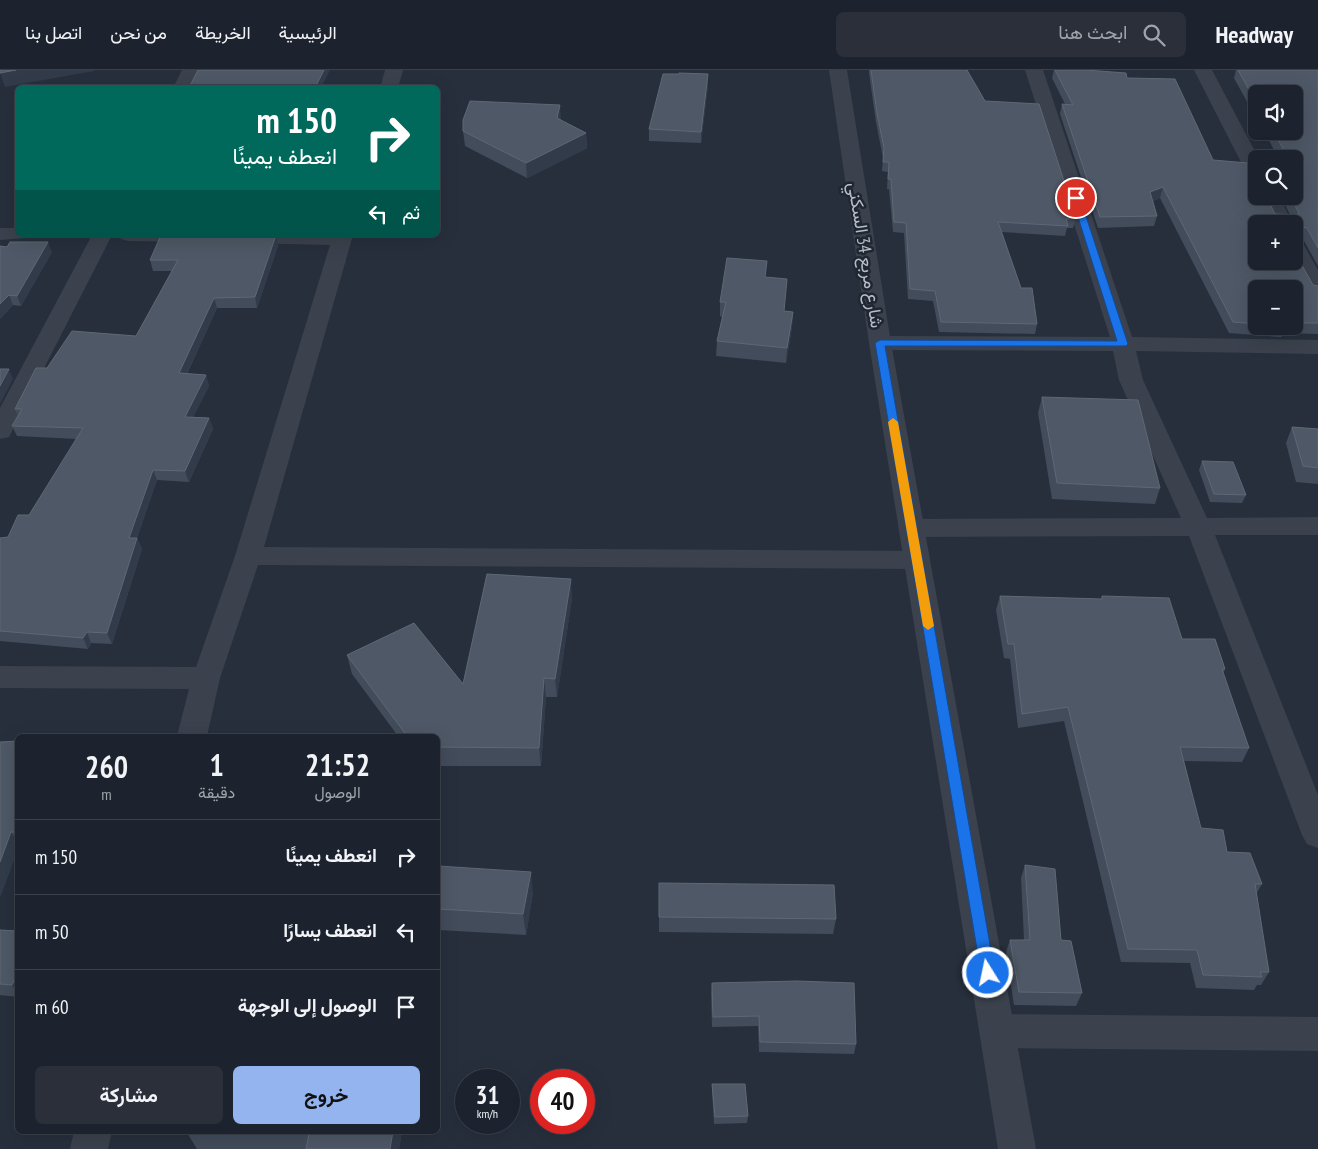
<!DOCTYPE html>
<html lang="ar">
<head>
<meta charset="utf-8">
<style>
  body { margin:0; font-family:"PT Sans Narrow",Vazirmatn,sans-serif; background:#2a2f3a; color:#f1f3f6; direction:rtl; height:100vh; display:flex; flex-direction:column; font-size:19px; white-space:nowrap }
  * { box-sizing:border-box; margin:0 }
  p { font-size:16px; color:#a0a4aa }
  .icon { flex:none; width:28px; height:28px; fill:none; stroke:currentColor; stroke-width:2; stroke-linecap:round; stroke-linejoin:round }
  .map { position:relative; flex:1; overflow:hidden; direction:ltr }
  .sheet { position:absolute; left:15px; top:664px; width:425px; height:400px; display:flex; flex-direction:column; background:#1d232e; border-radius:8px; box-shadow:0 5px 20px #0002,0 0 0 1px #3b404a; direction:rtl }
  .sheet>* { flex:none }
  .top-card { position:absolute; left:15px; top:15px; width:425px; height:152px; border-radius:8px; box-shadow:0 5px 20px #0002,0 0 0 1px #3b404a; direction:rtl; background:#00695c; color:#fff; overflow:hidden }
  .tools { position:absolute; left:1248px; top:15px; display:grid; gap:10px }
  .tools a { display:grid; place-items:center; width:55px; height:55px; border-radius:8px; background:#1d232e; box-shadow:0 5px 20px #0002,0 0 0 1px #3b404a; font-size:25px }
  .speed { position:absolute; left:455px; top:999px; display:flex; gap:10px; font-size:25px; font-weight:700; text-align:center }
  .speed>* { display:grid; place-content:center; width:65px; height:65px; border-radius:50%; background:#1d232e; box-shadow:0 5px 20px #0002,0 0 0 1px #3b404a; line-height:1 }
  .speed small { font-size:12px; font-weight:400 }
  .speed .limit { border:8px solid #d22; background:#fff; color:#111 }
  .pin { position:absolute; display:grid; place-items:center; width:42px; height:42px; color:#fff; margin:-21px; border:2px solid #fff; border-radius:50%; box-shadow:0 1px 5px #0007 }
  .me { position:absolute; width:55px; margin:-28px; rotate:350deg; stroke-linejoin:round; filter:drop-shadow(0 0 4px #0008) }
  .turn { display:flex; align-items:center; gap:18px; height:105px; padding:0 20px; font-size:22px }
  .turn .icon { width:65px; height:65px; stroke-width:2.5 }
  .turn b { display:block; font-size:35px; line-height:42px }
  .then { display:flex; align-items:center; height:48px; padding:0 20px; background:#0003; gap:10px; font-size:19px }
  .eta { display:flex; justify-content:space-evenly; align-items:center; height:85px; text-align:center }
  .eta b { font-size:30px; font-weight:700; line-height:35px }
  .button { display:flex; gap:10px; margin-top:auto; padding:10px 20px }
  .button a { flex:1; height:58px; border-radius:8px; background:#94b4ef; color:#111; font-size:20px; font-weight:700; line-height:58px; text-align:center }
  .button a+a { background:#2a2f3a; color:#f1f3f6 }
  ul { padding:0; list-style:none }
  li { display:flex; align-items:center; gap:15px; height:75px; padding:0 20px; border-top:1px solid #3b404a }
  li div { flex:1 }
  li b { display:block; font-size:19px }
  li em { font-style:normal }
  header { display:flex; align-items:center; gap:30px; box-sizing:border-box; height:70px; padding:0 25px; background:#1d232e; border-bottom:1px solid #3b404a }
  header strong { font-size:24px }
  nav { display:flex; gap:28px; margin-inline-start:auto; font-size:18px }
  .search { width:350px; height:45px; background:#2a2f3a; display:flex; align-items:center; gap:12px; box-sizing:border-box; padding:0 18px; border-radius:8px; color:#a0a4aa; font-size:19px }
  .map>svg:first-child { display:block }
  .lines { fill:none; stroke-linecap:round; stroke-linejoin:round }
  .minor { fill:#3b424d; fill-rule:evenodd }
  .tertiary { fill:#3b424d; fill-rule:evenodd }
  .wall { fill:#424c5a; fill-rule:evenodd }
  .shaded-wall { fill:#323b4a }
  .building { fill:#4e5866; stroke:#5f6875; fill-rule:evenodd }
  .route { fill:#1a73e8; stroke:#114b97 }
  .slow { fill:#f59e0b }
  .labels { text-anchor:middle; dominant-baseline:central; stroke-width:5; stroke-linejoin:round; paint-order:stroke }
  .street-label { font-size:18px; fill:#b7bdc8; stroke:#1f2732 }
</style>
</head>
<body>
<header>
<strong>Headway</strong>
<div class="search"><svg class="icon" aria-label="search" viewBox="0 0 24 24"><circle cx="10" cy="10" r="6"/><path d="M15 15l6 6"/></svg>ابحث هنا</div>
<nav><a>الرئيسية</a><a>الخريطة</a><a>من نحن</a><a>اتصل بنا</a></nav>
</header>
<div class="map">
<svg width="1318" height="1079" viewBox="0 0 1318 1079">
  <rect width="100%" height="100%" fill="#272f3d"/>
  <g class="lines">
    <g class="minor">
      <polygon points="182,0 200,0 191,18 173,18"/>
      <polygon points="385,0 403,0 398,18 380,18"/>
      <polygon points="1025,0 1043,0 1132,267 1318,270 1318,284 1136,281 1143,310 1207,448 1318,447 1318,465 1215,465 1318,725 1318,778 1307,774 1302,765 1189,466 911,467 902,464 898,458 902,452 911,449 1181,448 1119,310 1113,281 880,280 872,278 869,273 872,268 880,266 1110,267"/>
      <polygon points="1194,0 1212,0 1259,89 1256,89 1256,108 1249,106 1246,102"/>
      <polygon points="1259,126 1279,126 1293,154 1273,154"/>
      <polygon points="0,158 18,158 18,165 28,165 25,168 0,170"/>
      <polygon points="92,165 112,165 12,361 9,367 0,369 0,338"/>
      <polygon points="118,165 208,165 208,166 205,170 198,172 128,171 121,169"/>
      <polygon points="229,165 353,165 264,477 917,481 926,483 930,490 926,497 917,499 258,495 220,608 207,666 177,666 189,619 0,618 0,596 196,597 235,486 330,175 238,173 231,171 228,167"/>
      <polygon points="1294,168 1301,170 1318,200 1318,226 1310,225 1292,191"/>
      <polygon points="998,944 1318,947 1318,981 998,978 986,973 980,961 986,949"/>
      <polygon points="74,1061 112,1061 108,1079 70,1079"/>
    </g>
    <polygon class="tertiary" points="829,0 847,0 891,273 1036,1079 998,1079 869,273"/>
  </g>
  <g class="wall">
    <polygon points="869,0 967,0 985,31 1076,148 1073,158 1067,158 1065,166 1002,162 1021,218 1037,254 1035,264 939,262 933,231 908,229 904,163 893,162 889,119 887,119 888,102 882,101 883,88 876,52 869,3"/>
    <path d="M1054,0H1086L1127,8L1213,90L1256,126L1275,144L1290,145L1281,126H1294V89H1279L1264,61H1294L1256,24V48L1234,8L1236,0H1318V196L1303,169L1296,167L1294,181L1313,215L1318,216V264L1283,263L1281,267L1229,263L1160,128L1153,131L1157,146L1154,156L1098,158L1060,44L1062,34H1065L1052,8ZM1256,219H1294V256H1256Z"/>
    <polygon points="679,4 708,15 701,73 649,71 649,59"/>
    <polygon points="560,50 586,63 587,78 527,108 465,76 463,61"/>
    <polygon points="276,165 278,176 257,238 217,238 187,304 206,305 209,316 193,347 209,348 213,359 189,412 157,410 137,468 142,479 112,574 91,573 88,579 0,571 0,468 8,467 29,445 77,369 17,366 12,356 18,346 15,339 47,298 136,266 172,201 153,201 150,190"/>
    <polygon points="0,176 52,182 21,236 13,235 0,249"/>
    <polygon points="765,207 784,241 793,242 792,257 786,293 716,286 717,271 722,247 720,246 720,232"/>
    <polygon points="1042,327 1160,418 1155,434 1052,429 1038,343"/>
    <polygon points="1292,357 1318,359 1318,414 1296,412 1286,373"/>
    <polygon points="1202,391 1246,425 1242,433 1210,432 1199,400"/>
    <polygon points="1000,526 1101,529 1102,526 1182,569 1225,599 1223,604 1249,678 1242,692 1184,691 1201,758 1262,814 1256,824 1269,902 1261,915 1257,915 1254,920 1196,918 1190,893 1121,892 1064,651 1018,658 1010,589 1004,588 996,540"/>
    <polygon points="572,528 557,627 546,627 541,696 438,696 438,666 398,666 352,604 347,585 463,614"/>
    <polygon points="18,671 18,779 0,827"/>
    <polygon points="1025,795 1061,870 1082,923 1076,936 1014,935 1006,882 1010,870 1024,870 1021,808"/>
    <polygon points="438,796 533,823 526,865 438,860"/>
    <polygon points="659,813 836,849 833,864 659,862"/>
    <polygon points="0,860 18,861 18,927 0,925"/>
    <polygon points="712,913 856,974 854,984 759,982 758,956 712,957 711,923"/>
    <polygon points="712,1014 748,1046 747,1053 714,1054 712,1021"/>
    <polygon points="186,1061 402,1061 399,1079 197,1079"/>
  </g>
  <g class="shaded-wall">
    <polygon points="16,0 94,0 94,1 5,17 0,3"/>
    <polygon points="324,0 330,0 321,18 315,18"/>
    <polygon points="708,4 708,15 701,73 701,62"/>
    <polygon points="560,35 561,49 557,63 557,48"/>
    <polygon points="586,63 587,78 527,108 526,93"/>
    <polygon points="1163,117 1160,128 1147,133 1150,122"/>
    <polygon points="276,165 278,176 257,238 255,227"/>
    <polygon points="48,172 52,182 21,236 17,226"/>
    <polygon points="9,225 13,235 0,249 0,234"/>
    <polygon points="214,228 217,238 182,314 179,303"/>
    <polygon points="793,242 792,257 786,293 787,278"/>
    <polygon points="9,299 13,309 0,334 0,316"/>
    <polygon points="206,305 209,316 188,358 185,347"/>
    <polygon points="209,348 213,359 189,412 185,401"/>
    <polygon points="153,400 157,410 133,479 129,468"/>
    <polygon points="137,468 142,479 112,574 107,563"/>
    <polygon points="571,509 572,528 557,627 555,609"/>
    <polygon points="87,562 91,573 88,579 83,568"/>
    <polygon points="544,608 546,627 541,696 539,678"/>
    <polygon points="11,762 18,772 18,779 0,827 0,792"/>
    <polygon points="531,802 533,823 526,865 523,844"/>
    <polygon points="18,902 18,924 12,915"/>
    <polygon points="393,1061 402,1061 399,1079 390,1079"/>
  </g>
  <g class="building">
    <polygon points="0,0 16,0 0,3"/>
    <polygon points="198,0 324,0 315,18 189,18"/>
    <polygon points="871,0 967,0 985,31 1039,34 1076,148 1066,149 1068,156 998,152 1021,218 1032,218 1037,254 941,252 935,221 910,219 906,153 894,152 891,109 888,109 889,92 883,92 884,78 877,43"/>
    <path d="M1055,0H1086L1126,3L1127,8L1175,9L1213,90L1248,93L1252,97L1256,99V126H1266L1275,144L1298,145L1299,143L1290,126H1294V89H1289L1273,61H1294V24H1256V32L1238,0H1318V178L1307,158L1297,156L1294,181L1313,215L1318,216V253H1294V219H1256V254L1233,252L1163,117L1150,122L1157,146L1100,147L1062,34L1073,35ZM1256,154H1294V191H1256Z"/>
    <polygon points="679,3 708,4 701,62 649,59 663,4 679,4"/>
    <polygon points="470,31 560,35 557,48 586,63 526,93 463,61 463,50"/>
    <polygon points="161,165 276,165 255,227 214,228 179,303 206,305 185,347 209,348 185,401 153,400 129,468 137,468 107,563 87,562 83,568 0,561 0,468 8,467 18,445 29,445 83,358 12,356 22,339 15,339 36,298 47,298 72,261 136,266 178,190 150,190"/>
    <polygon points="10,172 48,172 17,226 9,225 0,234 0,176 7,177"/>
    <polygon points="727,188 767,191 765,207 787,209 784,241 793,242 787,278 717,271 726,232 720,232"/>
    <polygon points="0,299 9,299 0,316"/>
    <polygon points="1042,327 1138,330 1160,418 1057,413"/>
    <polygon points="1292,357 1318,359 1318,398 1303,396"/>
    <polygon points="1202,391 1233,392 1246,425 1214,424"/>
    <polygon points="487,504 571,509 555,609 544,608 539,678 438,677 438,666 407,666 347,585 414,553 463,614"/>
    <polygon points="1000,526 1102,529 1102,526 1169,528 1182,569 1215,569 1225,599 1222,599 1249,678 1180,677 1201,758 1223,760 1227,782 1250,783 1262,814 1255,814 1269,902 1260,902 1262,907 1203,905 1197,880 1128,879 1068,637 1022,644 1014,574 1008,574"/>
    <polygon points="18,671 18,762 11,762 0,792 0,672"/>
    <polygon points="1025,795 1055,799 1061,870 1071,871 1082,923 1019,922 1010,870 1030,870"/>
    <polygon points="438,796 531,802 523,844 438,839"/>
    <polygon points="659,813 834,815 836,849 659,847"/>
    <polygon points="0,860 18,861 18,902 12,915 0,914"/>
    <polygon points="797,911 854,913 856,974 760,972 759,946 713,947 712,913"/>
    <polygon points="712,1014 745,1014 748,1046 715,1047"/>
    <polygon points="218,1061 393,1061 390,1079 306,1079 309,1064"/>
  </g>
  <polygon class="route" points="1076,125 1080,128 1128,274 1126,276 885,276 995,903 993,908 988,910 983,908 981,903 875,273 880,270 1117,271 1072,128"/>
  <polygon class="slow" points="893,348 898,352 934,556 928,560 923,556 888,352"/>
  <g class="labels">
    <g class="street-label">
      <text transform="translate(866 185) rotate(81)">شارع مربع 34 السكني</text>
    </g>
  </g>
</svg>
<div class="tools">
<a><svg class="icon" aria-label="sound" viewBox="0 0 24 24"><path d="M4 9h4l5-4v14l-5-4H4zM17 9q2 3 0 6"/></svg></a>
<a><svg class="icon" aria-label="search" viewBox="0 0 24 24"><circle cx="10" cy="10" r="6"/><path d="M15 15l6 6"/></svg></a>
<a>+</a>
<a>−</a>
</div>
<div class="speed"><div>31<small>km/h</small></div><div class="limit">40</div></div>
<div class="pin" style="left:1076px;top:128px;background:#d93025"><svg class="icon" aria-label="arrive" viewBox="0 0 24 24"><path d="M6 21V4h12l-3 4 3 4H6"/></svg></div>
<svg class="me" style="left:988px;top:903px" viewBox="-20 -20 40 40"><circle r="17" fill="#1a73e8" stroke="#fff" stroke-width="3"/><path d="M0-11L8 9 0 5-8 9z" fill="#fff"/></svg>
<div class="top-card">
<div class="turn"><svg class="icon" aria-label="right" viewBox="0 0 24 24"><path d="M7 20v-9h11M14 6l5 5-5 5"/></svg><div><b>150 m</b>انعطف يمينًا</div></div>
<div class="then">ثم<svg class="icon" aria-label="left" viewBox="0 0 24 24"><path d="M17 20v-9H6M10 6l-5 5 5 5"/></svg></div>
</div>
<section class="sheet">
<div class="eta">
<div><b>21:52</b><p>الوصول</p></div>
<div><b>1</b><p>دقيقة</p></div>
<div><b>260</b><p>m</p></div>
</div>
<ul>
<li><svg class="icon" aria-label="right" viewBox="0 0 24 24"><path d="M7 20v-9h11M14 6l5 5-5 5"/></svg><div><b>انعطف يمينًا</b></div><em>150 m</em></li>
<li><svg class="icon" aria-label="left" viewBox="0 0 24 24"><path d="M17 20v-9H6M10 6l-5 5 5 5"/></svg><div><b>انعطف يسارًا</b></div><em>50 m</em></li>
<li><svg class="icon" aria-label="arrive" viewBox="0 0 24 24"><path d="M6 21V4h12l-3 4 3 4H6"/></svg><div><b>الوصول إلى الوجهة</b></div><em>60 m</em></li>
</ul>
<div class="button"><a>خروج</a><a>مشاركة</a></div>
</section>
</div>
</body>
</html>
